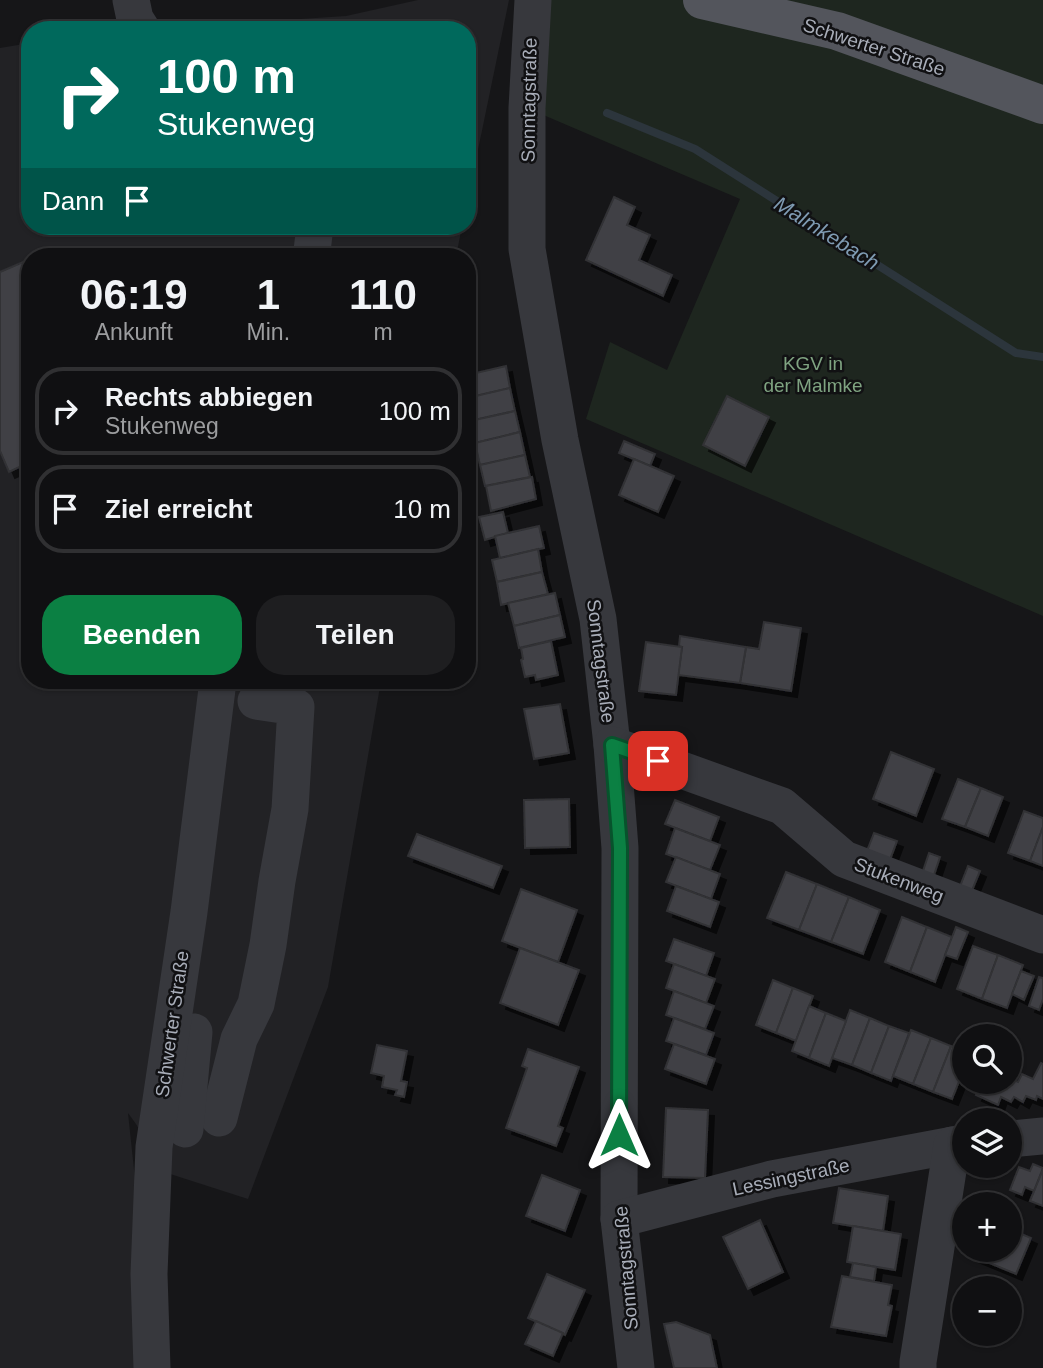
<!DOCTYPE html>
<html lang="de">
<head>
<meta charset="utf-8">
<style>
  body { margin:0; font-family:Helvetica,sans-serif; background:#1e1e20; color:#f1f3f6; height:100vh; display:flex; flex-direction:column; font-size:26px; white-space:nowrap }
  * { box-sizing:border-box; margin:0 }
  p { font-size:23px; color:#9c9d9f }
  .icon { flex:none; width:38px; height:38px; fill:none; stroke:currentColor; stroke-width:2; stroke-linecap:round; stroke-linejoin:round }
  .map { position:relative; flex:1; overflow:hidden }
  .panel { position:absolute; left:21px; top:248px; width:455px; height:441px; display:flex; flex-direction:column; background:#101012; border-radius:28px; box-shadow:0 2px 5px #0004,0 0 0 2px #303032 }
  .panel>* { flex:none }
  .banner { position:absolute; left:21px; top:21px; width:455px; height:214px; border-radius:28px; box-shadow:0 2px 5px #0004,0 0 0 2px #303032; background:#00695c; color:#fff; overflow:hidden }
  .buttons { position:absolute; left:952px; top:1024px; display:grid; gap:14px }
  .buttons a { display:grid; place-items:center; width:70px; height:70px; border-radius:50%; background:#101012; box-shadow:0 2px 5px #0004,0 0 0 2px #303032; font-size:35px }
  .pin { position:absolute; display:grid; place-items:center; width:60px; height:60px; color:#fff; margin:-30px; border-radius:14px; box-shadow:0 4px 10px #0006 }
  .me { position:absolute; width:77px; margin:-38px; rotate:0deg; stroke-linejoin:round; filter:drop-shadow(0 0 5px #0008) }
  .turn { display:flex; align-items:center; gap:24px; height:147px; padding:0 21px; font-size:32px }
  .turn .icon { width:91px; height:91px; stroke-width:2.5 }
  .turn b { display:block; font-size:49px; line-height:60px }
  .then { display:flex; align-items:center; height:66px; padding:0 21px; background:#0003; gap:14px; font-size:26px }
  .eta { display:flex; justify-content:space-evenly; align-items:center; height:119px; text-align:center }
  .eta b { font-size:42px; font-weight:800; line-height:49px }
  .cta { display:flex; gap:14px; margin-top:auto; padding:14px 21px }
  .cta a { flex:1; height:80px; border-radius:28px; background:#0b8043; color:#fff; font-size:28px; font-weight:800; line-height:80px; text-align:center }
  .cta a+a { background:#1e1e20; color:#f1f3f6 }
  ul { padding:0; list-style:none }
  li { display:flex; align-items:center; gap:21px; height:88px; margin:0 14px 10px; padding:0 7px; border:4px solid #303032; border-radius:28px }
  li div { flex:1 }
  li b { display:block; font-size:26px }
  li em { font-style:normal }
  .map>svg:first-child { display:block }
  .built { fill:#222225 }
  .green { fill:#1e261f }
  .lines { fill:none; stroke-linecap:round; stroke-linejoin:round }
  .stream { stroke:#2c353c; stroke-width:8 }
  .building { fill:#404145; stroke:#303034; stroke-width:2; filter:url(#shadow) }
  .minor { stroke:#37383d; stroke-width:37 }
  .major { stroke:#53555c; stroke-width:38 }
  .route-casing { stroke:#07532c; stroke-width:18 }
  .route { stroke:#0b8043; stroke-width:12 }
  .labels { text-anchor:middle; dominant-baseline:central; stroke-width:5; stroke-linejoin:round; paint-order:stroke }
  .street-label { font-size:19px; fill:#a8adb8; stroke:#111113 }
  .park-label { font-size:19px; fill:#7fa381; stroke:#111113 }
  .water-label { font-size:21px; font-style:italic; fill:#7f9bb3; stroke:#111113 }
</style>
</head>
<body>
<div class="map">
<svg width="1043" height="1368" viewBox="0 0 1043 1368">
  <defs>
    <filter id="shadow"><feDropShadow dx="6" dy="6" stdDeviation="0" flood-color="#0009"/></filter>
  </defs>
  <rect width="100%" height="100%" fill="#161618"/>
  <g class="built">
    <polygon points="418,0 509,0 467,203 467,30 127,30 346,16"/>
    <polygon points="30,43 30,226 462,226 456,257 30,257 30,681 381,681 328,987 248,1199 164,1172 136,1124 128,1113 155,1368 0,1368 0,48"/>
  </g>
  <polygon class="green" points="533,0 1043,0 1043,616 586,419 610,342 667,370 740,199 527,108"/>
  <g class="lines">
    <polyline class="stream" points="607,113 695,149 1016,353 1043,357"/>
  </g>
  <g class="building">
    <polygon points="614,197 635,207 627,225 650,235 639,260 672,275 663,296 586,260"/>
    <polygon points="30,259 30,462 9,472 0,451 0,272"/>
    <polygon points="506,366 510,388 467,398 467,375"/>
    <polygon points="510,388 515,411 470,421 467,411 467,398"/>
    <polygon points="727,396 769,417 745,466 703,445"/>
    <polygon points="515,411 520,432 475,443 470,421"/>
    <polygon points="520,432 525,455 480,465 475,443"/>
    <polygon points="624,441 655,454 650,466 619,453"/>
    <polygon points="525,455 530,477 485,486 480,465"/>
    <polygon points="634,459 674,476 658,512 619,495"/>
    <polygon points="532,477 536,499 491,511 486,486"/>
    <polygon points="503,512 508,533 485,540 479,517"/>
    <polygon points="539,526 544,548 500,558 495,536"/>
    <polygon points="538,549 542,572 497,582 492,560"/>
    <polygon points="542,572 548,594 501,605 497,582"/>
    <polygon points="555,593 560,615 514,626 508,603"/>
    <polygon points="560,615 565,637 519,648 514,626"/>
    <polygon points="764,622 801,628 791,691 740,683 746,647 759,649"/>
    <polygon points="680,636 746,647 740,683 678,675 682,647 679,646"/>
    <polygon points="551,641 558,675 536,680 535,675 525,677 521,660 523,659 521,648"/>
    <polygon points="646,642 682,647 676,695 639,691"/>
    <polygon points="560,704 569,753 534,759 524,709"/>
    <polygon points="891,752 934,769 916,816 873,799"/>
    <polygon points="958,779 981,788 965,827 942,819"/>
    <polygon points="981,788 1003,797 988,836 965,827"/>
    <polygon points="569,799 570,847 525,848 524,800"/>
    <polygon points="675,800 719,817 710,841 665,824"/>
    <polygon points="1024,811 1043,818 1043,827 1030,861 1008,853"/>
    <polygon points="1043,827 1043,866 1030,861"/>
    <polygon points="675,828 720,845 710,870 666,854"/>
    <polygon points="874,833 897,841 888,865 865,856"/>
    <polygon points="417,834 502,866 493,888 408,856"/>
    <polygon points="929,853 940,857 933,878 922,874"/>
    <polygon points="676,857 720,874 711,899 666,882"/>
    <polygon points="968,866 980,871 971,893 959,889"/>
    <polygon points="786,872 817,884 799,930 767,918"/>
    <polygon points="817,884 849,897 831,942 799,930"/>
    <polygon points="676,886 719,902 710,927 667,911"/>
    <polygon points="521,889 577,910 558,962 502,941"/>
    <polygon points="849,897 880,910 863,954 831,942"/>
    <polygon points="902,917 927,927 910,972 885,962"/>
    <polygon points="927,927 952,937 935,982 910,972"/>
    <polygon points="956,927 968,932 957,959 945,955"/>
    <polygon points="674,939 714,953 706,976 666,961"/>
    <polygon points="973,946 998,955 982,999 957,989"/>
    <polygon points="520,948 579,970 558,1025 500,1003"/>
    <polygon points="998,955 1023,965 1007,1008 982,999"/>
    <polygon points="674,964 715,979 706,1003 666,988"/>
    <polygon points="1021,971 1034,976 1024,1000 1012,994"/>
    <polygon points="1039,977 1043,978 1043,999 1039,1010 1029,1006"/>
    <polygon points="773,980 793,988 776,1033 756,1025"/>
    <polygon points="793,988 813,996 796,1041 776,1033"/>
    <polygon points="674,991 714,1006 705,1029 666,1015"/>
    <polygon points="809,1006 826,1013 809,1058 792,1051"/>
    <polygon points="850,1010 870,1018 852,1065 832,1058"/>
    <polygon points="826,1013 846,1021 829,1066 809,1058"/>
    <polygon points="674,1018 714,1033 706,1055 666,1041"/>
    <polygon points="870,1018 889,1026 871,1073 852,1065"/>
    <polygon points="889,1026 909,1033 891,1081 871,1073"/>
    <polygon points="911,1030 931,1038 913,1084 893,1076"/>
    <polygon points="931,1038 951,1046 933,1092 913,1084"/>
    <polygon points="674,1044 715,1059 706,1084 665,1069"/>
    <polygon points="377,1045 407,1051 401,1081 407,1082 404,1097 395,1095 397,1090 382,1087 384,1076 371,1073"/>
    <polygon points="951,1046 964,1051 964,1069 952,1099 933,1092"/>
    <polygon points="528,1049 579,1067 558,1126 563,1128 556,1146 506,1128 527,1068 522,1066"/>
    <polygon points="1041,1063 1043,1064 1043,1099 1037,1096 1036,1100 1026,1096 1023,1102 1014,1097 1011,1102 1001,1097 998,1105 976,1095 982,1082 1010,1082 1010,1078 1018,1082 1022,1074 1033,1079"/>
    <polygon points="666,1108 708,1110 705,1178 663,1177"/>
    <polygon points="1033,1164 1043,1168 1034,1191 1025,1187 1022,1195 1010,1190 1019,1167 1030,1171"/>
    <polygon points="1043,1169 1043,1206 1030,1201"/>
    <polygon points="542,1175 580,1190 565,1231 526,1216"/>
    <polygon points="839,1188 888,1196 883,1231 833,1223"/>
    <polygon points="760,1220 783,1272 748,1289 723,1237"/>
    <polygon points="853,1226 901,1234 895,1270 847,1262"/>
    <polygon points="1010,1229 1031,1238 1016,1274 970,1255 973,1250 1010,1250"/>
    <polygon points="853,1263 876,1267 874,1281 850,1277"/>
    <polygon points="547,1274 585,1290 565,1335 528,1318"/>
    <polygon points="842,1276 892,1285 888,1305 892,1306 886,1336 831,1327"/>
    <polygon points="536,1321 563,1333 553,1356 525,1344"/>
    <polygon points="676,1322 710,1335 717,1368 674,1368 664,1324"/>
  </g>
  <g class="lines">
    <g class="minor">
      <polyline points="131,0 135,19 142,30"/>
      <polyline points="533,0 527,108 527,249 560,440 598,619 612,745 620,848 619,1219 636,1368"/>
      <polyline points="310,257 312,251 315,226"/>
      <polyline points="612,745 782,806 844,859 1043,935"/>
      <polyline points="219,1118 239,1039 256,1004 268,945 277,881 290,809 296,707 256,701"/>
      <polyline points="185,1129 194,1032"/>
      <polyline points="1010,1139 1043,1136"/>
      <polyline points="619,1219 772,1179 964,1143"/>
      <polyline points="152,1368 149,1274 154,1147 189,912 218,681"/>
      <polyline points="918,1368 918,1362 952,1145"/>
    </g>
    <polyline class="major" points="702,0 837,31 1043,105"/>
  </g>
  <g class="lines">
    <defs>
      <polyline id="route" points="619,1135 620,848 612,745 658,761"/>
    </defs>
    <use href="#route" class="route-casing"/>
    <use href="#route" class="route"/>
  </g>
  <g class="labels">
    <g class="street-label">
      <text transform="translate(874 47) rotate(18)">Schwerter Straße</text>
      <text transform="translate(529 100) rotate(-89)">Sonntagstraße</text>
      <text transform="translate(601 661) rotate(83)">Sonntagstraße</text>
      <text transform="translate(899 880) rotate(21)">Stukenweg</text>
      <text transform="translate(172 1024) rotate(-82)">Schwerter Straße</text>
      <text transform="translate(791 1177) rotate(-12)">Lessingstraße</text>
      <text transform="translate(626 1268) rotate(-95)">Sonntagstraße</text>
    </g>
    <g class="park-label">
      <text x="813" y="363">KGV in<tspan x="813" dy="22">der Malmke</tspan></text>
    </g>
    <g class="water-label">
      <text transform="translate(827 233) rotate(32)">Malmkebach</text>
    </g>
  </g>
</svg>
<div class="buttons">
<a><svg class="icon" aria-label="search" viewBox="0 0 24 24"><circle cx="10" cy="10" r="6"/><path d="M15 15l6 6"/></svg></a>
<a><svg class="icon" aria-label="layers" viewBox="0 0 24 24"><path d="M12 4l9 5-9 5-9-5zM3 14l9 5 9-5"/></svg></a>
<a>+</a>
<a>−</a>
</div>
<div class="pin" style="left:658px;top:761px;background:#d93025"><svg class="icon" aria-label="arrive" viewBox="0 0 24 24"><path d="M6 21V4h12l-3 4 3 4H6"/></svg></div>
<svg class="me" style="left:619px;top:1135px" viewBox="-20 -20 40 40"><path d="M0-17L14 15 0 8-14 15z" fill="#0b8043" stroke="#fff" stroke-width="4"/></svg>
<div class="banner">
<div class="turn"><svg class="icon" aria-label="right" viewBox="0 0 24 24"><path d="M7 20v-9h11M14 6l5 5-5 5"/></svg><div><b>100 m</b>Stukenweg</div></div>
<div class="then">Dann<svg class="icon" aria-label="arrive" viewBox="0 0 24 24"><path d="M6 21V4h12l-3 4 3 4H6"/></svg></div>
</div>
<section class="panel">
<div class="eta">
<div><b>06:19</b><p>Ankunft</p></div>
<div><b>1</b><p>Min.</p></div>
<div><b>110</b><p>m</p></div>
</div>
<ul>
<li><svg class="icon" aria-label="right" viewBox="0 0 24 24"><path d="M7 20v-9h11M14 6l5 5-5 5"/></svg><div><b>Rechts abbiegen</b><p>Stukenweg</p></div><em>100 m</em></li>
<li><svg class="icon" aria-label="arrive" viewBox="0 0 24 24"><path d="M6 21V4h12l-3 4 3 4H6"/></svg><div><b>Ziel erreicht</b></div><em>10 m</em></li>
</ul>
<div class="cta"><a>Beenden</a><a>Teilen</a></div>
</section>
</div>
</body>
</html>
